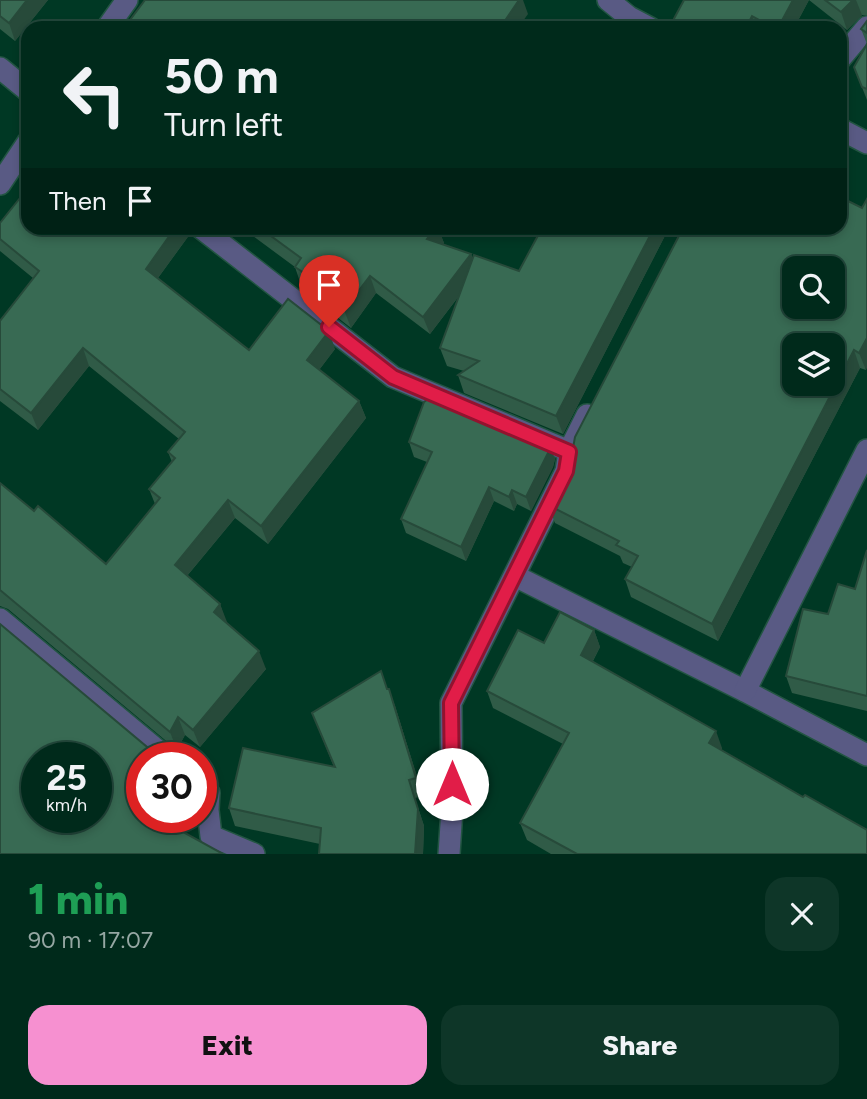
<!DOCTYPE html>
<html lang="en">
<head>
<meta charset="utf-8">
<style>
  body { margin:0; font-family:Figtree,sans-serif; background:#0e3628; color:#f1f3f6; height:100vh; display:flex; flex-direction:column; font-size:26px; white-space:nowrap }
  * { box-sizing:border-box; margin:0 }
  p { font-size:23px; color:#95a7a3 }
  .icon { flex:none; width:38px; height:38px; fill:none; stroke:currentColor; stroke-width:2; stroke-linecap:round; stroke-linejoin:round }
  .map { position:relative; height:854px; overflow:hidden }
  .details { display:flex; flex-direction:column; background:#002a1b; flex:1 }
  .details>* { flex:none }
  .hud { position:absolute; left:21px; top:21px; width:826px; height:214px; border-radius:21px; box-shadow:0 4px 10px #0003,0 0 0 2px #22463a; background:#002a1b; color:#f1f3f6; overflow:hidden }
  .tools { position:absolute; left:782px; top:256px; display:grid; gap:14px }
  .tools a { display:grid; place-items:center; width:63px; height:63px; border-radius:14px; background:#002a1b; box-shadow:0 4px 10px #0003,0 0 0 2px #22463a; font-size:35px }
  .speed { position:absolute; left:21px; top:742px; display:flex; gap:14px; font-size:35px; font-weight:700; text-align:center }
  .speed>* { display:grid; place-content:center; width:91px; height:91px; border-radius:50%; background:#002a1b; box-shadow:0 4px 10px #0003,0 0 0 2px #22463a; line-height:1 }
  .speed small { font-size:18px; font-weight:400 }
  .speed .limit { border:10px solid #d22; background:#fff; color:#111 }
  .pin { position:absolute; display:grid; place-items:center; width:60px; height:60px; color:#fff; margin:-72px -30px; border-radius:50% 50% 50% 0; rotate:-45deg; box-shadow:0 0 7px #0007 }
  .pin .icon { rotate:45deg }
  .me { position:absolute; width:77px; margin:-38px; rotate:0deg; stroke-linejoin:round; filter:drop-shadow(0 0 5px #0008) }
  .turn { display:flex; align-items:center; gap:24px; height:147px; padding:0 28px; font-size:32px }
  .turn .icon { width:91px; height:91px; stroke-width:2.5 }
  .turn b { display:block; font-size:49px; line-height:60px }
  .then { display:flex; align-items:center; height:66px; padding:0 28px; background:#0003; gap:14px; font-size:26px }
  .round { display:grid; place-items:center; flex:none; width:74px; height:74px; border-radius:21px; background:#0e3628 }
  .overview { display:flex; align-items:center; justify-content:space-between; height:119px; padding:0 28px }
  h1 { font-size:42px; font-weight:800; line-height:52px; color:#1e9e55 }
  .cta { display:flex; gap:14px; margin-top:auto; padding:14px 28px }
  .cta a { flex:1; height:80px; border-radius:21px; background:#f690d0; color:#111; font-size:28px; font-weight:800; line-height:80px; text-align:center }
  .cta a+a { background:#0e3628; color:#f1f3f6 }
  .map>svg:first-child { display:block }
  .lines { fill:none; stroke-linecap:round; stroke-linejoin:round }
  .minor-casing { stroke:#225542; stroke-width:24 }
  .minor { stroke:#595a84; stroke-width:21 }
  .wall { fill:#305b47 }
  .shaded-wall { fill:#274a3a }
  .building { fill:#386a53; stroke:#274a3a; stroke-width:2; fill-rule:evenodd }
  .route-casing { stroke:#92132f; stroke-width:18 }
  .route { stroke:#e11d48; stroke-width:12 }
</style>
</head>
<body>
<div class="map">
<svg width="867" height="854" viewBox="0 0 867 854">
  <rect width="100%" height="100%" fill="#003824"/>
  <g class="lines">
    <defs>
      <g id="minor">
        <polyline points="608,0 629,17 650,28"/>
        <polyline points="107,28 127,0"/>
        <polyline points="840,59 867,27"/>
        <polyline points="0,68 28,91"/>
        <polyline points="840,129 867,143"/>
        <polyline points="0,184 28,142"/>
        <polyline points="201,228 393,377 569,451"/>
        <polyline points="515,576 745,691 867,755"/>
        <polyline points="0,619 167,758"/>
        <polyline points="745,691 867,450"/>
        <polyline points="201,787 209,793 208,810 211,836 254,854"/>
        <polyline points="449,854 452,810 451,703 566,471 569,451 587,415"/>
      </g>
    </defs>
    <use href="#minor" class="minor-casing"/>
    <use href="#minor" class="minor"/>
  </g>
  <g class="wall">
    <polygon points="0,0 48,0 15,41 0,29"/>
    <polygon points="684,0 867,0 867,15 862,15 847,30 809,0 794,28 669,28"/>
    <polygon points="867,21 867,44 861,29"/>
    <polygon points="867,44 867,100 854,67"/>
    <polygon points="0,223 28,228 188,228 190,234 158,278 249,350 335,349 319,370 359,401 366,418 268,544 235,518 187,576 220,604 226,622 266,669 200,747 185,735 177,750 8,609 0,606 0,483 34,511 106,564 155,504 149,489 172,462 168,452 179,439 89,366 38,430 0,401 0,321 33,278 0,251"/>
    <polygon points="242,228 438,228 444,243 443,244 471,254 473,259 519,271 542,228 669,228 563,434 464,393 458,375 464,371 447,366 440,348 459,296 430,334 376,293 351,328 310,296 308,290 301,285 295,267"/>
    <polygon points="840,228 866,370 860,368 718,641 631,597 625,579 632,567 623,563 620,556 555,523 548,505"/>
    <polygon points="409,442 549,445 555,459 553,467 531,511 517,504 514,511 494,501 466,561 406,533 401,519 427,462 414,457"/>
    <polygon points="867,550 867,711 792,693 786,676 828,614 855,589"/>
    <polygon points="594,630 600,647 593,661 722,748 721,750 867,854 551,854 527,840 520,823 563,744 493,708 487,691 544,643"/>
    <polygon points="387,689 395,706 423,796 415,798 424,826 423,854 319,854 320,844 235,826 229,808 334,767 312,713"/>
  </g>
  <g class="shaded-wall">
    <polygon points="27,0 48,0 15,41 9,23"/>
    <polygon points="519,0 523,0 528,14 518,28 500,28"/>
    <polygon points="793,0 809,0 794,28 778,28"/>
    <polygon points="853,0 856,0 862,15 847,30 841,12"/>
    <polygon points="752,16 757,28 746,28"/>
    <polygon points="175,228 188,228 190,234 152,286 146,269"/>
    <polygon points="436,228 438,228 444,243 434,257 427,239"/>
    <polygon points="654,228 669,228 563,434 556,416"/>
    <polygon points="471,254 477,272 430,334 423,317"/>
    <polygon points="370,276 376,293 351,328 344,310"/>
    <polygon points="329,331 335,349 313,378 307,360"/>
    <polygon points="867,338 867,368 866,370 859,353"/>
    <polygon points="83,348 89,366 38,430 31,413"/>
    <polygon points="854,350 860,368 718,641 712,624"/>
    <polygon points="359,401 366,418 268,544 261,526"/>
    <polygon points="549,445 555,459 553,467 531,511 526,497"/>
    <polygon points="489,487 494,501 466,561 461,547"/>
    <polygon points="512,490 517,504 514,511 509,497"/>
    <polygon points="228,500 235,518 181,583 175,565"/>
    <polygon points="220,604 227,622 220,629 214,612"/>
    <polygon points="594,630 600,647 587,672 581,655"/>
    <polygon points="259,651 266,669 200,747 193,730"/>
    <polygon points="389,689 395,706 423,796 416,778"/>
    <polygon points="178,717 185,735 177,750 170,732"/>
    <polygon points="716,731 722,748 715,760 709,743"/>
    <polygon points="409,780 424,826 423,854 415,854"/>
    <polygon points="142,789 142,817 134,805"/>
  </g>
  <g class="building">
    <polygon points="0,0 27,0 9,23 0,16"/>
    <polygon points="145,0 519,0 500,28 124,28"/>
    <polygon points="684,0 793,0 778,28 774,28 752,16 746,28 669,28"/>
    <polygon points="825,0 853,0 841,12"/>
    <polygon points="867,21 867,33 861,29"/>
    <polygon points="867,44 867,89 862,87 854,67"/>
    <polygon points="28,188 28,228 175,228 146,269 249,350 288,299 329,331 307,360 359,401 261,526 228,500 175,565 220,604 214,612 259,651 193,730 178,717 170,732 0,590 0,483 34,511 38,506 106,564 160,498 149,489 175,458 168,452 185,432 83,348 31,413 0,389 0,321 39,271 0,239 0,223"/>
    <path d="M840,197L862,208L867,199V338L859,353L854,350L712,624L625,579L638,556L616,545L619,541L548,505L571,459L575,437L683,228H840ZM794,268H833V306H794ZM794,345H833V383H794Z"/>
    <polygon points="260,228 436,228 427,239 471,254 423,317 370,276 344,310 304,279 307,275 295,267 301,258"/>
    <polygon points="542,228 654,228 556,416 458,375 479,361 440,348 474,255 519,271"/>
    <polygon points="432,396 549,445 548,453 526,497 512,490 509,497 489,487 461,547 401,519 432,452 409,442 424,402"/>
    <polygon points="867,550 867,696 786,676 803,609 828,614 838,584 855,589"/>
    <polygon points="560,612 594,630 581,655 716,731 709,743 803,797 805,795 867,830 867,854 577,854 520,823 569,733 487,691 518,630 544,643"/>
    <path d="M0,624L152,751L160,754L158,758H142V789L134,805L142,809V817H156L223,854H0ZM37,758H96V817H37Z"/>
    <polygon points="381,671 387,689 389,689 416,778 409,780 418,809 415,854 319,854 321,828 229,808 243,748 335,767 312,713"/>
  </g>
  <g class="lines">
    <defs>
      <polyline id="route" points="329,327 393,377 569,452 566,471 451,703 452,784"/>
    </defs>
    <use href="#route" class="route-casing"/>
    <use href="#route" class="route"/>
  </g>
</svg>
<div class="tools">
<a><svg class="icon" aria-label="search" viewBox="0 0 24 24"><circle cx="10" cy="10" r="6"/><path d="M15 15l6 6"/></svg></a>
<a><svg class="icon" aria-label="layers" viewBox="0 0 24 24"><path d="M12 4l9 5-9 5-9-5zM3 14l9 5 9-5"/></svg></a>
</div>
<div class="speed"><div>25<small>km/h</small></div><div class="limit">30</div></div>
<div class="pin" style="left:329px;top:327px;background:#d93025"><svg class="icon" aria-label="arrive" viewBox="0 0 24 24"><path d="M6 21V4h12l-3 4 3 4H6"/></svg></div>
<svg class="me" style="left:452px;top:784px" viewBox="-20 -20 40 40"><circle r="19" fill="#fff"/><path d="M0-13L10 11 0 6-10 11z" fill="#e11d48"/></svg>
<div class="hud">
<div class="turn"><svg class="icon" aria-label="left" viewBox="0 0 24 24"><path d="M17 20v-9H6M10 6l-5 5 5 5"/></svg><div><b>50 m</b>Turn left</div></div>
<div class="then">Then<svg class="icon" aria-label="arrive" viewBox="0 0 24 24"><path d="M6 21V4h12l-3 4 3 4H6"/></svg></div>
</div>
</div>
<section class="details">
<div class="overview"><div><h1>1 min</h1><p>90 m · 17:07</p></div><a class="round"><svg class="icon" aria-label="close" viewBox="0 0 24 24"><path d="M6 6l12 12M18 6L6 18"/></svg></a></div>
<div class="cta"><a>Exit</a><a>Share</a></div>
</section>
</body>
</html>
